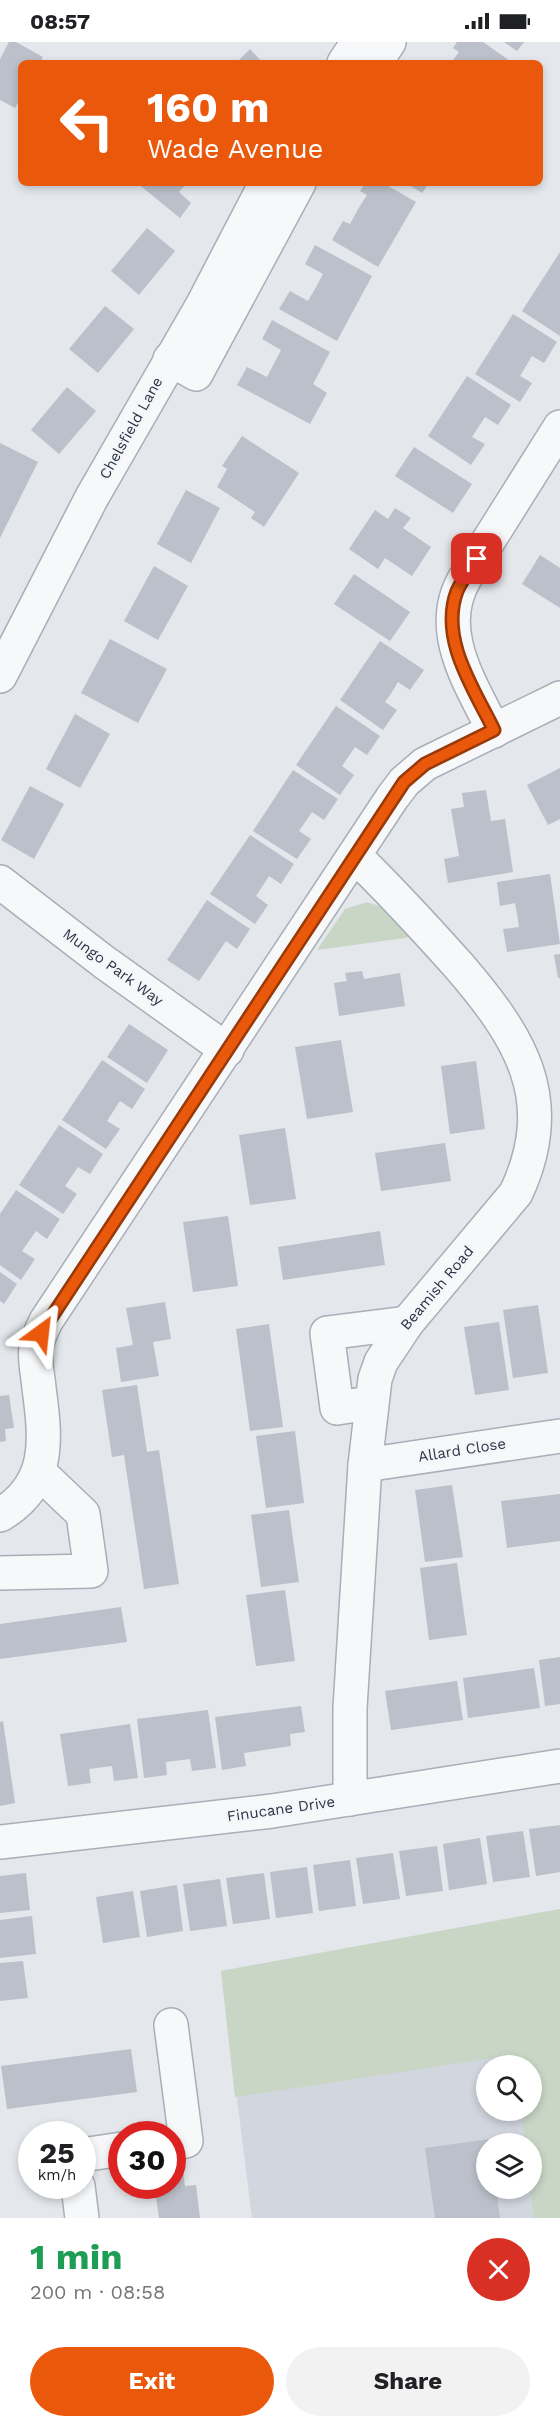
<!DOCTYPE html>
<html lang="en">
<head>
<meta charset="utf-8">
<style>
  body { margin:0; font-family:"Work Sans",sans-serif; background:#f2f2f2; color:#202124; height:100vh; display:flex; flex-direction:column; font-size:22px; white-space:nowrap }
  * { box-sizing:border-box; margin:0 }
  p { font-size:20px; color:#757577 }
  .icon { flex:none; width:33px; height:33px; fill:none; stroke:currentColor; stroke-width:2; stroke-linecap:round; stroke-linejoin:round }
  .map { position:relative; height:2176px; overflow:hidden }
  .drawer { display:flex; flex-direction:column; background:#fff; flex:1 }
  .drawer>* { flex:none }
  .hud { position:absolute; left:18px; top:18px; width:525px; height:126px; border-radius:9px; box-shadow:0 3px 9px #0003; background:#ea580c; color:#fff; overflow:hidden }
  .fabs { position:absolute; left:476px; top:2013px; display:grid; gap:12px }
  .fabs a { display:grid; place-items:center; width:66px; height:66px; border-radius:50%; background:#fff; box-shadow:0 3px 9px #0003; font-size:30px }
  .speed { position:absolute; left:18px; top:2079px; display:flex; gap:12px; font-size:30px; font-weight:700; text-align:center }
  .speed>* { display:grid; place-content:center; width:78px; height:78px; border-radius:50%; background:#fff; box-shadow:0 3px 9px #0003; line-height:1 }
  .speed small { font-size:15px; font-weight:400 }
  .speed .limit { border:9px solid #d22; background:#fff; color:#111 }
  .pin { position:absolute; display:grid; place-items:center; width:51px; height:51px; color:#fff; margin:-26px; border-radius:12px; box-shadow:0 3px 9px #0006 }
  .me { position:absolute; width:66px; margin:-33px; rotate:30deg; stroke-linejoin:round; filter:drop-shadow(0 0 4px #0008) }
  .turn { display:flex; align-items:center; gap:21px; height:126px; padding:0 30px; font-size:27px }
  .turn .icon { width:78px; height:78px; stroke-width:2.5 }
  .turn b { display:block; font-size:42px; line-height:51px }
  .round { display:grid; place-items:center; flex:none; width:63px; height:63px; border-radius:32px; background:#f2f2f2 }
  .headline { display:flex; align-items:center; justify-content:space-between; height:102px; padding:0 30px }
  h1 { font-size:36px; font-weight:700; line-height:45px; color:#1e9e55 }
  .button { display:flex; gap:12px; margin-top:auto; padding:12px 30px }
  .button a { flex:1; height:69px; border-radius:36px; background:#ea580c; color:#fff; font-size:24px; font-weight:700; line-height:69px; text-align:center }
  .button a+a { background:#f2f2f2; color:#202124 }
  .status { display:flex; justify-content:space-between; align-items:center; height:42px; padding:0 30px; background:#fff; direction:ltr }
  .status svg { height:16px; fill:currentColor }
  .map>svg:first-child { display:block }
  .built { fill:#d2d6de; fill-rule:evenodd }
  .green { fill:#c9d6c5 }
  .building { fill:#bbc0ca }
  .lines { fill:none; stroke-linecap:round; stroke-linejoin:round }
  .minor-casing { stroke:#a9aeb7; stroke-width:36 }
  .minor { stroke:#f7f8fa; stroke-width:33 }
  .route-casing { stroke:#983908; stroke-width:15 }
  .route { stroke:#ea580c; stroke-width:10 }
  .labels { text-anchor:middle; dominant-baseline:central; stroke-width:4.5; stroke-linejoin:round; paint-order:stroke }
  .street-label { font-size:15px; fill:#2b3445; stroke:#f4f6f9 }
</style>
</head>
<body>
<div class="status"><b>08:57</b><svg viewBox="0 0 49 12"><path d="M0 12V9h3v3zM5 12V6h3v6zM10 12V3h3v9zM15 12V0h3v12zM26 1h20v11H26zM47 4h2v5h-2z"/></svg></div>
<div class="map">
<svg width="560" height="2176" viewBox="0 0 560 2176">
  <rect width="100%" height="100%" fill="#e4e7ec"/>
  <path class="built" d="M560,1867V2176H252L221,1929ZM486,2024H531V2068H486ZM486,2102H531V2146H486Z"/>
  <g class="green">
    <polygon points="367,860 382,865 412,895 317,908 345,867"/>
    <polygon points="560,1867 560,2176 534,2176 530,2147 531,2102 525,2101 521,2069 531,2068 531,2024 515,2023 514,2013 235,2055 221,1929"/>
  </g>
  <g class="building">
    <polygon points="9,0 16,0 43,15 40,21 21,21 21,55 15,66 0,58 0,17"/>
    <polygon points="457,0 483,0 510,19 508,21 451,21 459,10 453,6"/>
    <polygon points="504,0 524,0 517,9"/>
    <polygon points="250,7 263,21 236,21"/>
    <polygon points="137,141 187,141 179,150 191,161 180,176"/>
    <polygon points="365,141 383,141 416,160 378,225 332,198 343,179 350,182 357,169 367,153 360,149"/>
    <polygon points="406,141 429,141 422,151"/>
    <polygon points="147,186 175,209 139,253 111,229"/>
    <polygon points="315,203 372,234 337,299 279,267 290,249 308,259 316,245 323,232 305,222"/>
    <polygon points="560,210 560,294 522,269"/>
    <polygon points="105,264 134,287 98,331 69,307"/>
    <polygon points="513,272 557,300 544,321 532,314 520,334 532,341 520,360 475,332"/>
    <polygon points="272,278 330,310 313,342 327,351 310,382 237,343 247,325 267,335 281,308 262,297"/>
    <polygon points="467,334 511,363 498,383 485,375 472,395 485,402 471,423 428,394"/>
    <polygon points="67,345 96,369 59,412 31,388"/>
    <polygon points="242,394 299,431 264,485 251,476 255,470 217,445 227,427 222,424"/>
    <polygon points="0,401 38,420 0,496"/>
    <polygon points="414,405 472,442 453,471 395,434"/>
    <polygon points="186,448 220,466 191,521 157,502"/>
    <polygon points="395,466 411,476 403,486 431,505 412,534 385,516 378,527 349,507 375,468 388,477"/>
    <polygon points="540,513 560,526 560,566 522,542"/>
    <polygon points="154,524 188,544 158,598 124,579"/>
    <polygon points="354,532 410,570 390,599 334,562"/>
    <polygon points="110,597 167,627 138,681 81,651"/>
    <polygon points="380,599 424,628 410,648 398,640 392,650 385,660 397,668 383,688 340,658"/>
    <polygon points="336,664 380,694 367,713 355,705 342,724 354,733 340,753 296,723"/>
    <polygon points="75,672 110,692 80,746 46,727"/>
    <polygon points="560,726 560,777 548,783 527,743"/>
    <polygon points="293,728 338,757 324,778 312,770 299,789 311,797 297,817 253,789"/>
    <polygon points="30,744 64,762 34,817 1,798"/>
    <polygon points="486,748 491,779 505,777 513,830 448,841 444,817 459,814 451,767 464,765 462,751"/>
    <polygon points="250,793 294,822 281,842 269,834 256,854 268,863 255,882 210,852"/>
    <polygon points="550,832 560,902 507,910 503,887 519,885 517,872 515,861 500,864 497,840"/>
    <polygon points="207,858 250,887 237,907 226,899 199,939 167,918"/>
    <polygon points="560,912 560,936 558,936 554,913"/>
    <polygon points="362,929 364,937 400,931 405,964 339,974 334,941 347,939 345,931"/>
    <polygon points="129,982 168,1008 147,1041 107,1015"/>
    <polygon points="341,998 353,1070 307,1077 295,1005"/>
    <polygon points="102,1018 145,1047 132,1067 120,1059 107,1079 120,1087 106,1107 62,1078"/>
    <polygon points="476,1019 485,1087 450,1092 441,1024"/>
    <polygon points="59,1083 103,1112 90,1132 78,1125 65,1144 77,1152 63,1172 19,1143"/>
    <polygon points="285,1086 296,1157 250,1163 239,1093"/>
    <polygon points="445,1101 451,1139 381,1149 375,1111"/>
    <polygon points="16,1148 60,1177 47,1197 36,1189 22,1209 35,1217 21,1238 0,1223 0,1172"/>
    <polygon points="228,1174 238,1244 193,1250 183,1180"/>
    <polygon points="380,1189 385,1223 283,1238 278,1205"/>
    <polygon points="0,1230 17,1242 4,1262 0,1259"/>
    <polygon points="165,1260 171,1297 153,1300 159,1334 121,1340 116,1306 133,1303 126,1266"/>
    <polygon points="538,1263 548,1331 513,1336 503,1268"/>
    <polygon points="499,1280 509,1348 475,1353 464,1285"/>
    <polygon points="269,1282 283,1385 250,1389 236,1287"/>
    <polygon points="137,1343 147,1410 159,1408 179,1542 144,1547 124,1413 112,1415 102,1348"/>
    <polygon points="9,1353 14,1386 5,1387 6,1399 0,1400 0,1354"/>
    <polygon points="295,1389 304,1461 266,1466 256,1394"/>
    <polygon points="452,1443 463,1515 425,1520 415,1448"/>
    <polygon points="560,1452 560,1499 507,1506 501,1459"/>
    <polygon points="289,1468 299,1540 261,1545 251,1473"/>
    <polygon points="457,1521 467,1593 429,1598 420,1526"/>
    <polygon points="285,1548 295,1619 256,1624 246,1553"/>
    <polygon points="121,1565 127,1600 0,1617 0,1582"/>
    <polygon points="560,1615 560,1662 545,1664 539,1618"/>
    <polygon points="534,1626 540,1666 468,1676 463,1636"/>
    <polygon points="457,1639 463,1678 391,1688 385,1649"/>
    <polygon points="301,1664 305,1690 290,1692 291,1704 244,1711 246,1724 222,1728 215,1675"/>
    <polygon points="208,1668 216,1726 192,1729 190,1717 166,1720 167,1733 144,1736 137,1677"/>
    <polygon points="3,1679 15,1761 0,1764 0,1680"/>
    <polygon points="130,1682 138,1736 114,1739 112,1724 89,1727 91,1741 68,1744 60,1692"/>
    <polygon points="560,1783 560,1830 536,1834 529,1787"/>
    <polygon points="523,1789 530,1835 493,1840 486,1794"/>
    <polygon points="480,1796 487,1842 449,1848 443,1802"/>
    <polygon points="437,1804 443,1849 406,1854 399,1809"/>
    <polygon points="393,1811 400,1857 363,1862 356,1816"/>
    <polygon points="350,1818 356,1864 319,1869 313,1823"/>
    <polygon points="307,1825 313,1871 276,1876 270,1830"/>
    <polygon points="26,1831 30,1868 0,1871 0,1834"/>
    <polygon points="264,1831 270,1877 233,1882 226,1836"/>
    <polygon points="220,1837 227,1884 190,1889 183,1842"/>
    <polygon points="177,1843 183,1889 147,1895 140,1849"/>
    <polygon points="133,1849 140,1895 103,1901 96,1855"/>
    <polygon points="32,1874 36,1912 0,1916 0,1878"/>
    <polygon points="23,1919 28,1956 0,1959 0,1921"/>
    <polygon points="131,2007 137,2050 7,2067 1,2024"/>
    <polygon points="489,2097 489,2102 486,2102 486,2146 496,2146 500,2176 435,2176 425,2106"/>
    <polygon points="181,2115 185,2144 196,2143 200,2176 159,2176 155,2148 146,2150 145,2144 172,2144 172,2116"/>
  </g>
  <g class="lines">
    <defs>
      <g id="minor">
        <polyline points="344,21 358,0"/>
        <polyline points="375,21 389,0"/>
        <polyline points="170,317 196,332 299,141"/>
        <polyline points="0,634 92,455 202,264 266,141"/>
        <path d="M494,689C471,642 434,588 465,536L560,385"/>
        <polyline points="0,840 104,920 227,1008"/>
        <polyline points="370,1361 337,1366 327,1291 407,1281"/>
        <polyline points="365,1423 560,1394"/>
        <path d="M0,1473C51,1443 46,1398 39,1346C38,1333 34,1318 36,1305C38,1296 42,1287 46,1279L392,756L404,740L425,722L560,656"/>
        <polyline points="0,1531 91,1529 83,1472 39,1430"/>
        <path d="M350,1757V1666L365,1423L375,1337L381,1320L407,1281L516,1151C560,1057 520,995 459,924C425,886 391,849 355,814"/>
        <polyline points="0,1800 272,1769 560,1724"/>
        <polyline points="171,1983 186,2099 172,2100"/>
        <polyline points="82,2113 122,2107"/>
        <polyline points="78,2144 82,2176"/>
      </g>
    </defs>
    <use href="#minor" class="minor-casing"/>
    <use href="#minor" class="minor"/>
  </g>
  <g class="lines">
    <defs>
      <path id="route" d="M41,1291L404,740L425,722L494,688C474,647 439,597 457,549C462,538 470,527 477,517"/>
    </defs>
    <use href="#route" class="route-casing"/>
    <use href="#route" class="route"/>
  </g>
  <g class="labels">
    <g class="street-label">
      <text transform="translate(131 386) rotate(-61)">Chelsfield Lane</text>
      <text transform="translate(113 925) rotate(36)">Mungo Park Way</text>
      <text transform="translate(437 1246) rotate(-50)">Beamish Road</text>
      <text transform="translate(462 1408) rotate(-9)">Allard Close</text>
      <text transform="translate(281 1767) rotate(-8)">Finucane Drive</text>
    </g>
  </g>
</svg>
<div class="fabs">
<a><svg class="icon" aria-label="search" viewBox="0 0 24 24"><circle cx="10" cy="10" r="6"/><path d="M15 15l6 6"/></svg></a>
<a><svg class="icon" aria-label="layers" viewBox="0 0 24 24"><path d="M12 4l9 5-9 5-9-5zM3 14l9 5 9-5"/></svg></a>
</div>
<div class="speed"><div>25<small>km/h</small></div><div class="limit">30</div></div>
<div class="pin" style="left:477px;top:517px;background:#d93025"><svg class="icon" aria-label="arrive" viewBox="0 0 24 24"><path d="M6 21V4h12l-3 4 3 4H6"/></svg></div>
<svg class="me" style="left:41px;top:1291px" viewBox="-20 -20 40 40"><path d="M0-17L14 15 0 8-14 15z" fill="#ea580c" stroke="#fff" stroke-width="4"/></svg>
<div class="hud">
<div class="turn"><svg class="icon" aria-label="left" viewBox="0 0 24 24"><path d="M17 20v-9H6M10 6l-5 5 5 5"/></svg><div><b>160 m</b>Wade Avenue</div></div>
</div>
</div>
<section class="drawer">
<div class="headline"><div><h1>1 min</h1><p>200 m · 08:58</p></div><a class="round" style="background:#d93025;color:#fff"><svg class="icon" aria-label="close" viewBox="0 0 24 24"><path d="M6 6l12 12M18 6L6 18"/></svg></a></div>
<div class="button"><a>Exit</a><a>Share</a></div>
</section>
</body>
</html>
